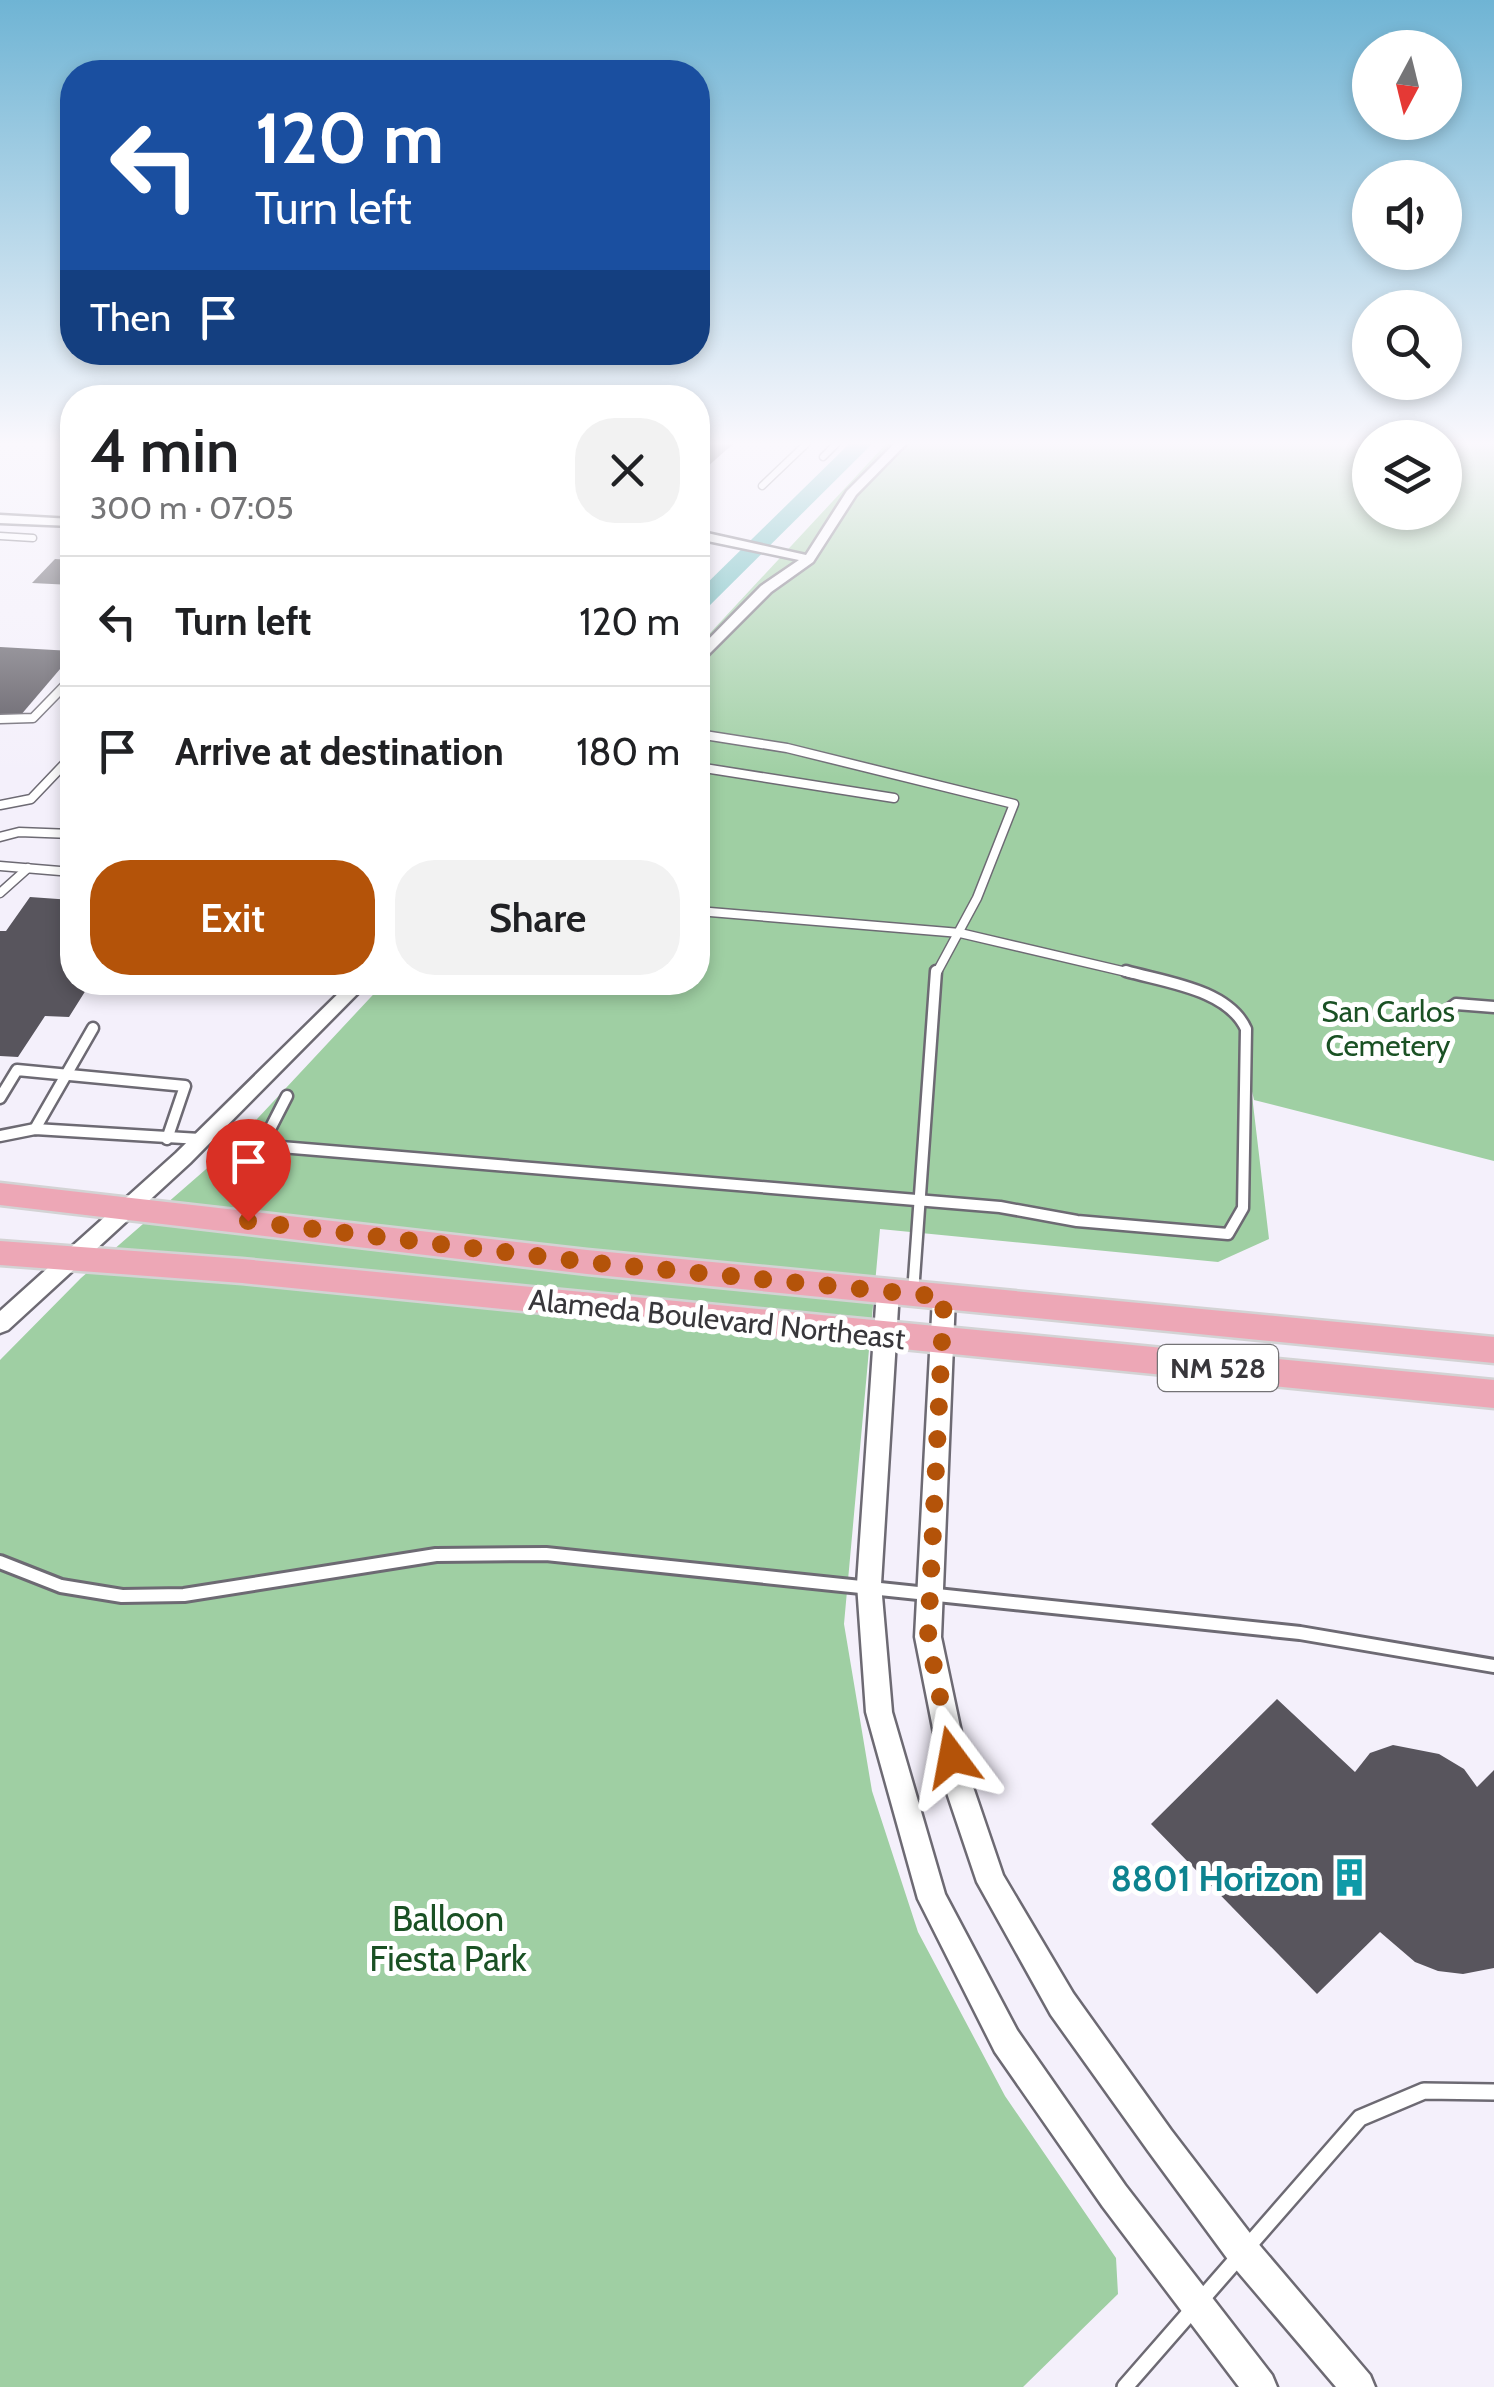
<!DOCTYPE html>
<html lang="en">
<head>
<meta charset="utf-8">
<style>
  body { margin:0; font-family:Cabin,sans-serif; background:#f2f2f2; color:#202124; height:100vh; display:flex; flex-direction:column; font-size:38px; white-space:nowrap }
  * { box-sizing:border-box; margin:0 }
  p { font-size:32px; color:#757577 }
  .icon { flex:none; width:55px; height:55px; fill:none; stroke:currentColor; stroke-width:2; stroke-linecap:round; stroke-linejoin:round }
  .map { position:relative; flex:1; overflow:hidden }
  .drawer { position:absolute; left:60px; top:385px; width:650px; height:610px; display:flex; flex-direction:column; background:#fff; border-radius:40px; box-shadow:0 5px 15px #0003 }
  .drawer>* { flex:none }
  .guide { position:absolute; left:60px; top:60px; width:650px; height:305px; border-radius:40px; box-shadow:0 5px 15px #0003; background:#1a4fa0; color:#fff; overflow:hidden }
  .needle { width:65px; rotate:187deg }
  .tools { position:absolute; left:1352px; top:30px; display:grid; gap:20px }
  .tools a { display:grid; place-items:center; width:110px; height:110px; border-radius:50%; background:#fff; box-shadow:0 5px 15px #0003; font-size:50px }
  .pin { position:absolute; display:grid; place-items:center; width:85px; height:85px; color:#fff; margin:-102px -42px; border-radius:50% 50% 50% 0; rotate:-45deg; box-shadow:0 0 10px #0007 }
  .pin .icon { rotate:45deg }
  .me { position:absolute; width:110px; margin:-55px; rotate:347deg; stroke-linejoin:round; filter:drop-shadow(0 0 8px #0008) }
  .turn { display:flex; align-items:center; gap:35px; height:210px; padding:0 30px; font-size:45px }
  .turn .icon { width:130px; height:130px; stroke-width:2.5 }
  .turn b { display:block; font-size:70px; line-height:85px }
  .then { display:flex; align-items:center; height:95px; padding:0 30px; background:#0003; gap:20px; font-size:38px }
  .round { display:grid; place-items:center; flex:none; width:105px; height:105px; border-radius:40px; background:#f2f2f2 }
  .summary { display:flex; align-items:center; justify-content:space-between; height:170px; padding:0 30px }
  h1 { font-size:60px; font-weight:600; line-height:75px }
  .primary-button { display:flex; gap:20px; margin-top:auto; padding:20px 30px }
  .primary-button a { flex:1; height:115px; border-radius:40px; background:#b45309; color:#fff; font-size:40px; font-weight:600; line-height:115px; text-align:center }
  .primary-button a+a { background:#f2f2f2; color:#202124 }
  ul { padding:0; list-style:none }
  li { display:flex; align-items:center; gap:30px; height:130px; padding:0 30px; border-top:2px solid #e0e0e0 }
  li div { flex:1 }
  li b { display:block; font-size:38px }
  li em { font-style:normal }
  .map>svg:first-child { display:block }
  .green { fill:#9fcfa3 }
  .water { fill:#59b5b5 }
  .building { fill:#58555d }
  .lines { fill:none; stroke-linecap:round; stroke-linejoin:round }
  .lane-far4-casing { stroke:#6d6a73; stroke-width:9 }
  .lane-far3-casing { stroke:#6d6a73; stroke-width:11 }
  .lane-far2-casing { stroke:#6d6a73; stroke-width:15 }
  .lane-far1-casing { stroke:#6d6a73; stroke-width:18 }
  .lane-casing { stroke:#6d6a73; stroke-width:20 }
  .street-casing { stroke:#6d6a73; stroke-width:5 }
  .primary-casing { stroke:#d3d3d4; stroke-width:5 }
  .lane-far4 { stroke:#fff; stroke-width:6 }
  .lane-far3 { stroke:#fff; stroke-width:8 }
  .lane-far2 { stroke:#fff; stroke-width:10 }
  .lane-far1 { stroke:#fff; stroke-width:12 }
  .lane { stroke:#fff; stroke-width:15 }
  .street { fill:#fff; fill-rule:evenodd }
  .primary { fill:#eda7b6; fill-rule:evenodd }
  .route { stroke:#b45309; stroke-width:18; stroke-dasharray:0 32.4 }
  .labels { text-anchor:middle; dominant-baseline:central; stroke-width:10; stroke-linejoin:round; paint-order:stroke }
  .shield { fill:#fff; stroke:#747376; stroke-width:2.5 }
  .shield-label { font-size:28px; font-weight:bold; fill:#38373b }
  .park-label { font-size:30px; fill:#1a5124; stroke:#fff }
  .street-label { font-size:30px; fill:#38373b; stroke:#fff }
  .near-culture-label { font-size:35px; font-weight:bold; fill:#0d838f; stroke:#fff; text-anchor:end }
  .near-park-label { font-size:35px; fill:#1a5124; stroke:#fff }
</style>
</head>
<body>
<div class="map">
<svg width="1494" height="2387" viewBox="0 0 1494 2387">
  <rect width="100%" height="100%" fill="#f4f0fb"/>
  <polygon class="green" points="886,444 1370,444 1370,512 1445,512 1445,444 1494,444 1494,1161 1254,1100 1251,1087 1269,1239 1218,1262 880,1229 844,1624 872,1791 918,1932 1005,2096 1116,2258 1118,2294 1023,2387 0,2387 0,1360 81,1278 228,1150 384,983 698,982 698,646"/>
  <polygon class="water" points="849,444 872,444 698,617 698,592"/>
  <g class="building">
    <polygon points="698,444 733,444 698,475"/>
    <polygon points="55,559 72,560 72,585 32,583"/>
    <polygon points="0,647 72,651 72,655 20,716 0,715"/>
    <polygon points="30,897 72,900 72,982 91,982 69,1017 45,1016 18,1057 0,1056 0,931 6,931"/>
    <polygon points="1277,1699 1355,1772 1370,1753 1393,1745 1439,1754 1464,1769 1477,1787 1494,1770 1494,1968 1463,1974 1438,1971 1415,1962 1380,1932 1317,1994 1151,1824"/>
  </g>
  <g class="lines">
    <defs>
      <g id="lane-far4">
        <polyline points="823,457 836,444"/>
        <polyline points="762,486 806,444"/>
        <polyline points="0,536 33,538"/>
      </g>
      <g id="lane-far3">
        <polyline points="0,719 33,718 72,678"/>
        <polyline points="698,734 787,748 1014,804 977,898 936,974"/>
        <polyline points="698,767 894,798"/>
        <polyline points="0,805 31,799 72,756"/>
        <polyline points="0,837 19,832 72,834"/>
        <polyline points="0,866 72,872"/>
        <polyline points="0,893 28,868"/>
        <polyline points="698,911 960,933 1135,974"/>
      </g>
      <g id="lane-far2">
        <polyline points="1438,1017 1456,1004 1494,1007"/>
        <path d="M287,1096L267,1135L281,1147L1000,1207L1077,1221L1228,1234L1243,1208L1246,1029C1228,989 1164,982 1126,971"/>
        <polyline points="0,1098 17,1070 185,1086 167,1139"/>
        <polyline points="35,1129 93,1028"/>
        <polyline points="0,1136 35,1129 200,1139"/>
        <polyline points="913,1293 936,971"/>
      </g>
      <polyline id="lane-far1" points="0,1562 61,1586 122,1596 184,1595 436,1555 546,1554 1300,1633 1494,1666"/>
      <polyline id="lane" points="1125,2387 1360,2118 1424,2091 1494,2092"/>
      <g id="street">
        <polygon points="894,444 906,444 856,495 813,562 771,592 703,660 698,661 698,650 761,586 799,560 698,539 698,531 806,555 847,491"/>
        <polygon points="0,515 72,519 72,526 0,523"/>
        <polygon points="350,982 369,982 190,1163 8,1330 0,1333 0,1311 176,1153"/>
        <polygon points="888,1283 895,1285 899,1291 881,1584 892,1712 945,1894 1017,2030 1125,2185 1272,2375 1277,2387 1239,2387 1103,2207 995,2052 918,1899 866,1712 857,1584 877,1291 881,1285"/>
        <polygon points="944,1289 952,1291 955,1297 941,1637 972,1784 1003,1875 1073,1993 1171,2130 1256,2241 1370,2375 1375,2387 1336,2387 1232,2265 1149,2152 1051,2015 977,1882 944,1784 915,1637 933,1297 936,1291"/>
      </g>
      <g id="primary">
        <polygon points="0,1183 587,1250 1494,1337 1494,1363 587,1274 0,1205"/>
        <polygon points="0,1241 242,1259 1494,1380 1494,1408 242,1283 0,1265"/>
      </g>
    </defs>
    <use href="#lane-far4" class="lane-far4-casing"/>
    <use href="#lane-far3" class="lane-far3-casing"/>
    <use href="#lane-far2" class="lane-far2-casing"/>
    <use href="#lane-far1" class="lane-far1-casing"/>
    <use href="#lane" class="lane-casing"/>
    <use href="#street" class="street-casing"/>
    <use href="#primary" class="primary-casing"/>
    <use href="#lane-far4" class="lane-far4"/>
    <use href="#lane-far3" class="lane-far3"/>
    <use href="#lane-far2" class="lane-far2"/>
    <use href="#lane-far1" class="lane-far1"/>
    <use href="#lane" class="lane"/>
    <use href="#street" class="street"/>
    <use href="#primary" class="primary"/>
  </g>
  <linearGradient id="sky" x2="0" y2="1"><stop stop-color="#6fb4d4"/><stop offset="0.57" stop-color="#faf8fd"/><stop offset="1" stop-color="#faf8fd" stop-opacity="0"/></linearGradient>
  <rect width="1494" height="778" fill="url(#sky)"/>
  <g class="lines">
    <polyline class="route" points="248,1221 587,1262 944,1297 928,1637 952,1757"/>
  </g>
  <defs>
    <symbol id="building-bare" viewBox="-9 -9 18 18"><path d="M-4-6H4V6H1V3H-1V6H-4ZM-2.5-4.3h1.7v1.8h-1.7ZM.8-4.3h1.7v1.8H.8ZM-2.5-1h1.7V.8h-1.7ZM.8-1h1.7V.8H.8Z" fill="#0f9aa8" stroke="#fff" stroke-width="2.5" paint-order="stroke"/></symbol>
  </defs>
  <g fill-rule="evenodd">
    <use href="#building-bare" x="1322" y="1850" width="55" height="55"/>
  </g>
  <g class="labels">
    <rect class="shield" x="1158" y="1345" width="120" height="46" rx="8"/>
    <g class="shield-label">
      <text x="1218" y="1368">NM 528</text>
    </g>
    <g class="park-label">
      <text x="1388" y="1011">San Carlos<tspan x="1388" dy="34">Cemetery</tspan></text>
    </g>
    <g class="street-label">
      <text transform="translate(717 1319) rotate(6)">Alameda Boulevard Northeast</text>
    </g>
    <g class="near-culture-label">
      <text x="1319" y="1878">8801 Horizon</text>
    </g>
    <g class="near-park-label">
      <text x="448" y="1918">Balloon<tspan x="448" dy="40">Fiesta Park</tspan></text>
    </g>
  </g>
</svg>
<div class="tools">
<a><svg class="needle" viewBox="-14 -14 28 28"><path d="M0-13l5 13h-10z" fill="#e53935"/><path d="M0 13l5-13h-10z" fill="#757577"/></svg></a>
<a><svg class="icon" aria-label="sound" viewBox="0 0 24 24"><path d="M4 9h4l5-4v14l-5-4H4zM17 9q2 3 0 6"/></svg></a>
<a><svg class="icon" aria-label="search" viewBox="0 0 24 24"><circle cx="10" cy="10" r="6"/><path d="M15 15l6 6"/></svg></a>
<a><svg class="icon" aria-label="layers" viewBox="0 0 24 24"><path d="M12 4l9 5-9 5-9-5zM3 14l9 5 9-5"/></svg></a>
</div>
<div class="pin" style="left:248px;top:1221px;background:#d93025"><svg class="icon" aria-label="arrive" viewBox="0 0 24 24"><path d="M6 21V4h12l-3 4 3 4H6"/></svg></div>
<svg class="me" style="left:952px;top:1757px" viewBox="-20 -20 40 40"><path d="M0-17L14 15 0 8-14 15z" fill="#b45309" stroke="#fff" stroke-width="4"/></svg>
<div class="guide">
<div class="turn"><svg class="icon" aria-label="left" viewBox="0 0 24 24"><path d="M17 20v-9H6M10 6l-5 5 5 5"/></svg><div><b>120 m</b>Turn left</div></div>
<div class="then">Then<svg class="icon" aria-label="arrive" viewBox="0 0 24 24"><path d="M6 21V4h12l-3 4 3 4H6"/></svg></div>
</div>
<section class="drawer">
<div class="summary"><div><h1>4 min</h1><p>300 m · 07:05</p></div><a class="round"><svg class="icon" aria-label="close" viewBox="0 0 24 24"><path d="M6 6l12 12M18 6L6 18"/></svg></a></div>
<ul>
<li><svg class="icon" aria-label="left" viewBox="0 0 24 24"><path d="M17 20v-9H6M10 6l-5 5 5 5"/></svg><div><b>Turn left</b></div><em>120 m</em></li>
<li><svg class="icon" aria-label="arrive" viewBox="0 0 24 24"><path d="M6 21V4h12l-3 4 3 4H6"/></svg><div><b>Arrive at destination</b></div><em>180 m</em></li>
</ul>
<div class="primary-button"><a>Exit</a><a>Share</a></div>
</section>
</div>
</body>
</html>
